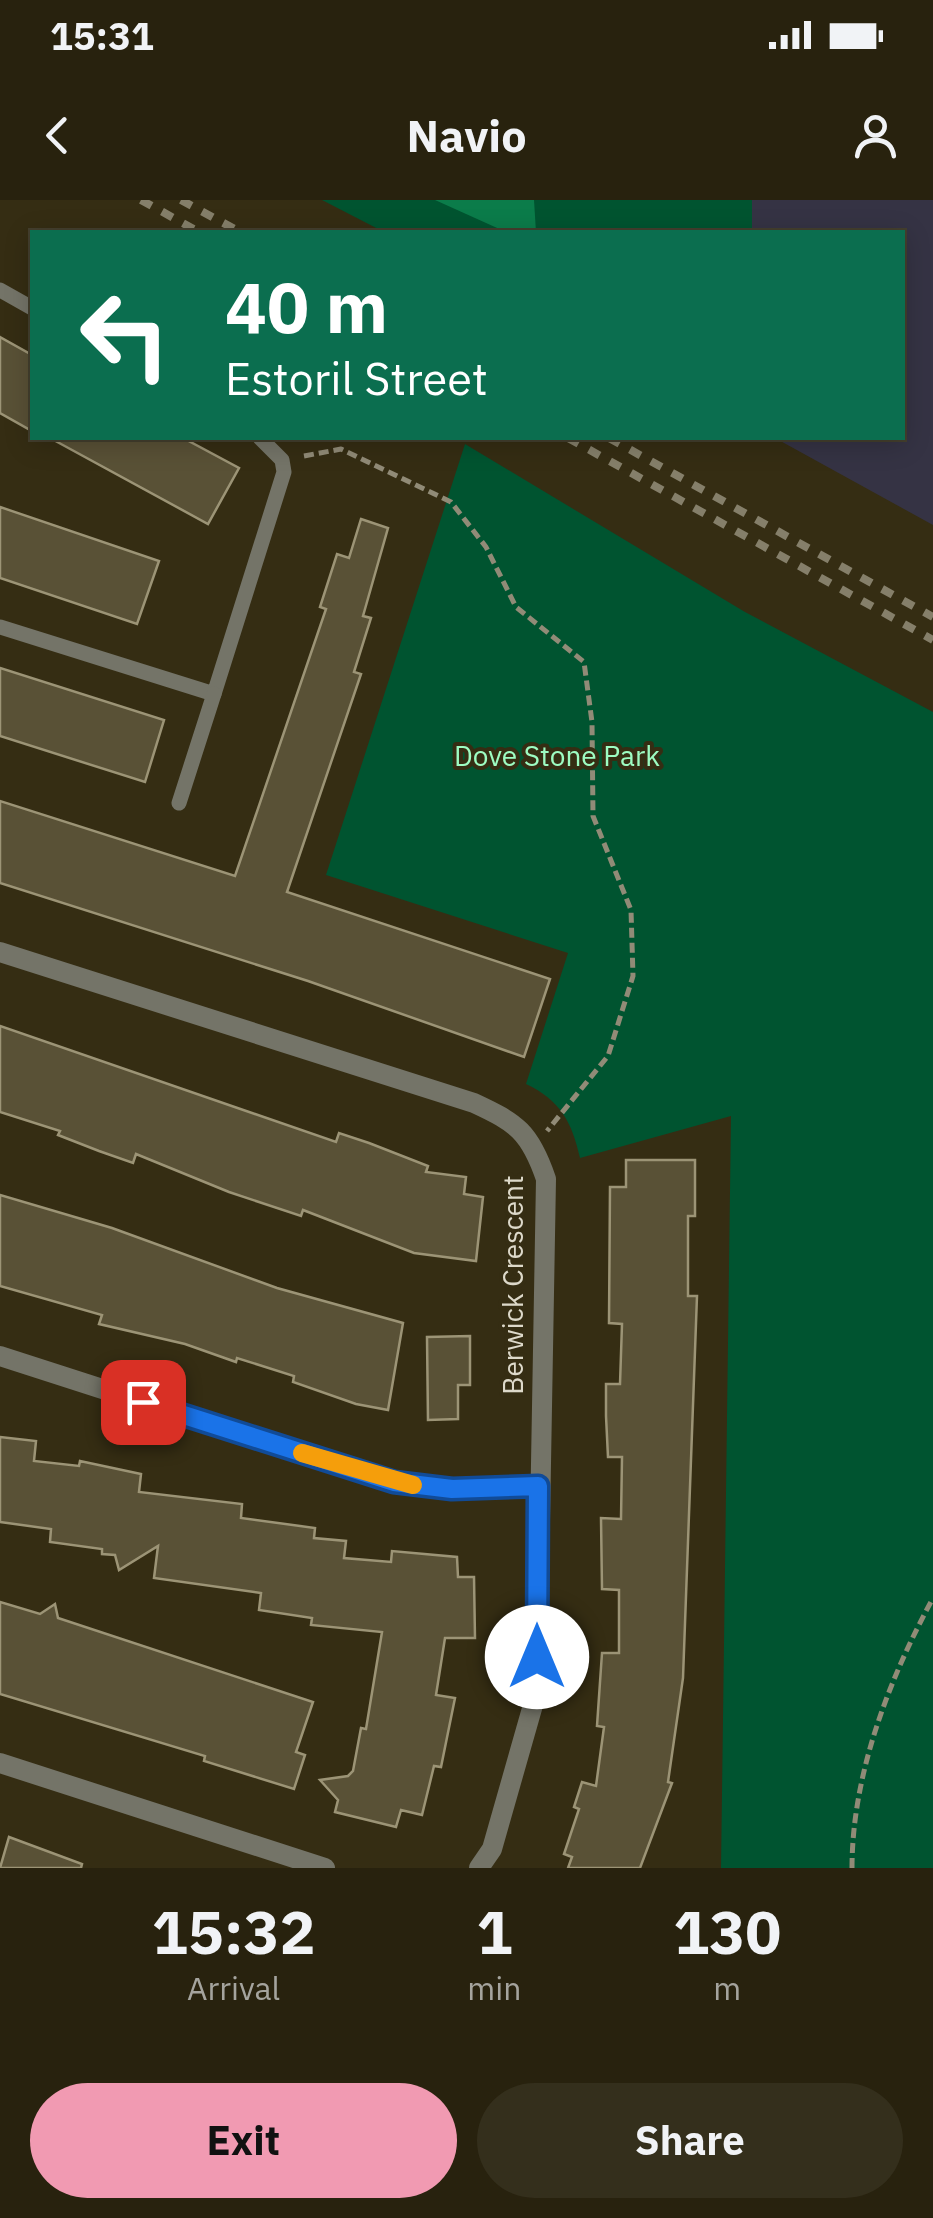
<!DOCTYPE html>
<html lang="en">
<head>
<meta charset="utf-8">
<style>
  body { margin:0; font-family:"IBM Plex Sans",sans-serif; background:#342f1c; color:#f1f3f6; height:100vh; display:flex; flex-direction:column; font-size:38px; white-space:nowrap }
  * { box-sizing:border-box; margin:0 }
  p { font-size:32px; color:#a5a49e }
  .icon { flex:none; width:55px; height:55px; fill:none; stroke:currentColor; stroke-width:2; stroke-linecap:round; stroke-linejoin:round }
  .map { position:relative; height:1668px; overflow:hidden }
  .side { display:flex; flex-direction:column; background:#28220e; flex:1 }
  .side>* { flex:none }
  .banner { position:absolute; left:30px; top:30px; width:875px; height:210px; border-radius:0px; box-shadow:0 5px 25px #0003,0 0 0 2px #443f2e; background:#0b6e4f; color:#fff; overflow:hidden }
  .pin { position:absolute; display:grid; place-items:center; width:85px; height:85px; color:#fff; margin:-42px; border-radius:20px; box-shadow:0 5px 15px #0006 }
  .me { position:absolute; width:110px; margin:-55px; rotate:0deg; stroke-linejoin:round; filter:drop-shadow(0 0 8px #0008) }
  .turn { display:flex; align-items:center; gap:35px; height:210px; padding:0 30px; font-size:45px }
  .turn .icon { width:130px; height:130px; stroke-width:2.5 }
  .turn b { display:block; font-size:70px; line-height:85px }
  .eta { display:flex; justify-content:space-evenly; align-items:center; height:170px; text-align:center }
  .eta b { font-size:60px; font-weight:800; line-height:70px }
  .button { display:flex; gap:20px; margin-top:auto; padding:20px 30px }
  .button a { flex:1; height:115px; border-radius:60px; background:#f19ab2; color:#111; font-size:40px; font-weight:800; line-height:115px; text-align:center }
  .button a+a { background:#342f1c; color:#f1f3f6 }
  .status { display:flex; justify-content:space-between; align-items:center; height:70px; padding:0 50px; background:#28220e; direction:ltr }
  .status svg { height:28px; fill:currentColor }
  header { display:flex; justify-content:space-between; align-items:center; height:130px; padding:0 30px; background:#28220e; font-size:45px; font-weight:800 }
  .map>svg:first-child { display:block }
  .industrial { fill:#353344 }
  .green { fill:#005430 }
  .forest { fill:#0b7c4a }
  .building { fill:#595136; stroke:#9c9476; stroke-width:2.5 }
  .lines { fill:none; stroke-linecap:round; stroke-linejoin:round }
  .path { stroke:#918b77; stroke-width:5; stroke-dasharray:10 5; stroke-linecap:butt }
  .service { stroke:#747468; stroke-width:15 }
  .minor { stroke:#747468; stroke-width:20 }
  .rail { stroke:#857f6a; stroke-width:8; stroke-dasharray:12 12; stroke-linecap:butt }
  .route-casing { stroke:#114b97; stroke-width:25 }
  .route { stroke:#1a73e8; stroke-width:18 }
  .slow { stroke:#f59e0b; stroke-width:18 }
  .labels { text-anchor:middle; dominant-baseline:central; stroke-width:8; stroke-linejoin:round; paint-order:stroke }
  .park-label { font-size:28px; fill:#9dfcc2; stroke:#352d13 }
  .street-label { font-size:28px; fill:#ddd9ca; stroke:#352d13 }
</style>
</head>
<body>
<div class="status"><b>15:31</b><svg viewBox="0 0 49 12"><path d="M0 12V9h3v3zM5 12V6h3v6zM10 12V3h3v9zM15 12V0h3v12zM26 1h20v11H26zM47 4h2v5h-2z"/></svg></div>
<header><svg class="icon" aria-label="back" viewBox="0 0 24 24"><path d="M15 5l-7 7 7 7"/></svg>Navio<svg class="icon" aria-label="person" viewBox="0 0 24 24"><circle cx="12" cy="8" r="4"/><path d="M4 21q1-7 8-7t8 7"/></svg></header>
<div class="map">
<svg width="933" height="1668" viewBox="0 0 933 1668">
  <rect width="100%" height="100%" fill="#352d13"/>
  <polygon class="industrial" points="752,0 933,0 933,325 775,238 902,238 902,32 752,32"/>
  <g class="green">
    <polygon points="322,0 752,0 752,32 384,32"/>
    <path d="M465,244L745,412L933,512V1668H721L731,916L580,958C572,922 560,900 526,884L568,753L326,675Z"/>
  </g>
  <polygon class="forest" points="435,0 534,0 536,32 506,32"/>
  <g class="building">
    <polygon points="0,137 32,155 32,231 0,213"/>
    <polygon points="50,238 183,238 239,268 208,324"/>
    <polygon points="0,307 159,361 137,424 0,378"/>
    <polygon points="361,319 388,328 363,416 371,418 354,472 361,474 287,692 550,779 524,857 308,781 0,683 0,601 235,676 326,409 320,407 337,354 349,358"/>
    <polygon points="0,468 164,520 145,582 0,536"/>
    <polygon points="0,826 336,942 339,933 369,943 428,966 426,972 466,977 464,994 483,997 476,1061 414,1053 303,1010 301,1016 229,992 136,954 133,963 99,951 58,935 60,931 0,912"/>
    <polygon points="626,960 695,960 695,1016 688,1016 688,1096 697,1096 683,1478 668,1582 672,1583 640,1668 568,1668 572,1657 564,1654 579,1609 574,1607 582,1582 596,1586 604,1527 597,1526 602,1453 619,1453 619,1390 602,1389 601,1318 621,1319 622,1257 608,1257 606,1216 606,1184 620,1184 622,1124 609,1123 610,987 626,987"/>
    <polygon points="0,995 112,1028 277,1088 403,1123 388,1210 356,1204 293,1182 294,1176 237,1158 236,1162 185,1144 99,1124 102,1115 0,1086"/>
    <polygon points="470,1136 470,1185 458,1185 458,1219 428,1220 427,1137"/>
    <polygon points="0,1237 36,1241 34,1261 79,1266 80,1261 141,1274 139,1292 242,1304 241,1318 315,1328 314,1338 346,1341 344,1358 391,1362 392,1351 457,1357 458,1377 474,1377 475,1438 445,1438 436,1495 455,1498 441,1567 434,1566 422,1615 401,1610 396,1627 335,1612 338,1600 320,1580 348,1576 353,1571 361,1528 366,1529 382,1432 311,1425 312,1418 259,1410 261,1393 154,1378 158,1346 119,1370 115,1355 102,1354 102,1349 50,1342 51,1329 0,1322"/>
    <polygon points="0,1402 40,1414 55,1404 58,1418 313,1502 296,1552 305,1555 294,1589 204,1561 205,1556 0,1494"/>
    <polygon points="9,1637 82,1664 81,1668 0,1668"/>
  </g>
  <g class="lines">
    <g class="path">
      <polyline points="304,256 341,249 451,302 486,347 516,407 584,462 592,522 593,616 631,710 633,776 608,856 547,931"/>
      <path d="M852,1668C852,1575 889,1479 933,1398"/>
    </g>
    <g class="service">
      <polyline points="0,90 32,108"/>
      <polyline points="0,427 214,494 284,272 282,260 260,238"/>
      <polyline points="179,603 214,494"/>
    </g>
    <g class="minor">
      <path d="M0,752L474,903C517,923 530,932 546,979L537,1491L492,1649L479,1668"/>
      <polyline points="0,1156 394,1283 453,1289 538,1286"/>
      <polyline points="0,1563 325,1668"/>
    </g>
    <g class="rail">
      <polyline points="141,0 199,32"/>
      <polyline points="181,0 240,32"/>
      <polyline points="568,238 933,440"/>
      <polyline points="609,238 933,417"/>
    </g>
  </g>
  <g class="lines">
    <defs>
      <polyline id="route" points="143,1202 394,1282 452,1289 538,1286 537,1457"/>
    </defs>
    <use href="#route" class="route-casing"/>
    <use href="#route" class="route"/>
    <polyline class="slow" points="302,1253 413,1285"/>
  </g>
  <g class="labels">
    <g class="park-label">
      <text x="557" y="555">Dove Stone Park</text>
    </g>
    <g class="street-label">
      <text transform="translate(512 1085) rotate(-90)">Berwick Crescent</text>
    </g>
  </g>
</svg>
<div class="pin" style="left:143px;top:1202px;background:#d93025"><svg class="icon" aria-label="arrive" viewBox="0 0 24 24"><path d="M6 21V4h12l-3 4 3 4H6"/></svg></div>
<svg class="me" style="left:537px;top:1457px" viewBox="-20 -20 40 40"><circle r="19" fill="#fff"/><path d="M0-13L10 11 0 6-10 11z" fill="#1a73e8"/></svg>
<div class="banner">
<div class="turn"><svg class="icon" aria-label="left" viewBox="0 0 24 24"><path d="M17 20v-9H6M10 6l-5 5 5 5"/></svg><div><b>40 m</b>Estoril Street</div></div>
</div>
</div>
<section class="side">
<div class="eta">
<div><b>15:32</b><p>Arrival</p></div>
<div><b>1</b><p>min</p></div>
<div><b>130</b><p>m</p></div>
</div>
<div class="button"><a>Exit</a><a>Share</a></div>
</section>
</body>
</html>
